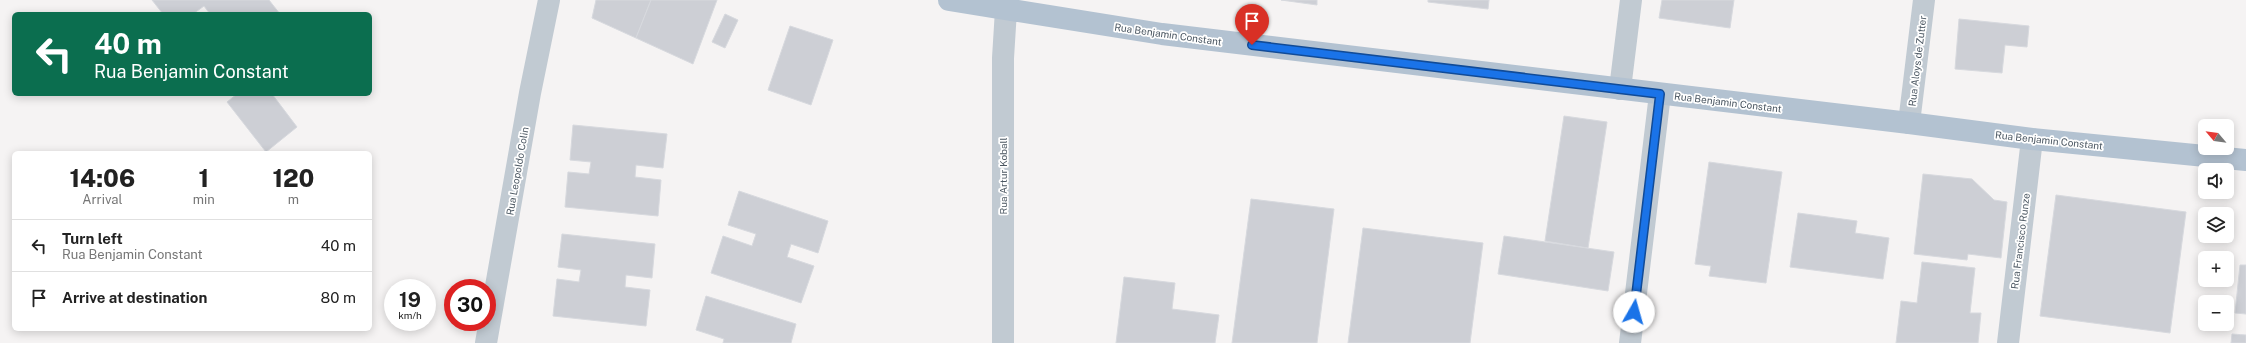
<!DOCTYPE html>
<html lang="en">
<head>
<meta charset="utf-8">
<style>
  body { margin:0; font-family:"Public Sans",sans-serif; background:#f2f2f2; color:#222; height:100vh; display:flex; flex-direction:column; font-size:15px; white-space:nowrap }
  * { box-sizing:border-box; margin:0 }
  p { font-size:13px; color:#767676 }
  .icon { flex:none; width:22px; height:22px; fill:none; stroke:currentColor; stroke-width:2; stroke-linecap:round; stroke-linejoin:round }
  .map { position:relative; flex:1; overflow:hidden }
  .details { position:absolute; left:12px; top:151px; width:360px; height:180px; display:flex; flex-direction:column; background:#fff; border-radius:6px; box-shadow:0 2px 10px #0003 }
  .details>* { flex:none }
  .banner { position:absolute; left:12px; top:12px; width:360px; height:84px; border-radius:6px; box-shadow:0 2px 10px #0003; background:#0b6e4f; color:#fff; overflow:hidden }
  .needle { width:26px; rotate:299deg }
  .controls { position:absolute; left:2198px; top:119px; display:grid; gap:8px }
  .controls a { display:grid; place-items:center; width:36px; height:36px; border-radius:6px; background:#fff; box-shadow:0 2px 10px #0003; font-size:20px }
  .speed { position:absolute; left:384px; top:279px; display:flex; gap:8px; font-size:20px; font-weight:700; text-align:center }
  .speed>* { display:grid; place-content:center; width:52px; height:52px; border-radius:50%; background:#fff; box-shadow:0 2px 10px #0003; line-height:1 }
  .speed small { font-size:10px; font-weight:400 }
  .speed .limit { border:6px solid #d22; background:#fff; color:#111 }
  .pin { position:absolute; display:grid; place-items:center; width:34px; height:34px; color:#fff; margin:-41px -17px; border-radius:50% 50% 50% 0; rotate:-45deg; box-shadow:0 0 4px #0007 }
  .pin .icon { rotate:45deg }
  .me { position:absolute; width:44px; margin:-22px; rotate:7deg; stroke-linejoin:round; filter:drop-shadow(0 0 3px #0008) }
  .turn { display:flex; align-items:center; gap:14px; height:84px; padding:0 16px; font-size:18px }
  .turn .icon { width:52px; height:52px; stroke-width:2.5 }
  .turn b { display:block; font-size:28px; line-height:34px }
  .eta { display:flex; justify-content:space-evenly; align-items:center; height:68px; text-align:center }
  .eta b { font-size:24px; font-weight:800; line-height:28px }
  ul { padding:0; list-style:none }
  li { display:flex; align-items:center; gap:12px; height:52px; padding:0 16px; border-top:1px solid #e0e0e0 }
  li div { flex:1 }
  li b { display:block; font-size:15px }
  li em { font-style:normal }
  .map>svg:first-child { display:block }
  .building { fill:#cdcfd5; stroke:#d7d9de }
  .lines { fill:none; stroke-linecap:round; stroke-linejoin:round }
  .minor { stroke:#c1cad2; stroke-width:22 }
  .major { stroke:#b3c2d1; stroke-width:22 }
  .route-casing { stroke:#114b97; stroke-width:10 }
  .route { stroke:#1a73e8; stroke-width:7 }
  .labels { text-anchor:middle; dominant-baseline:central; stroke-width:3.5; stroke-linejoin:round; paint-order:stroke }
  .street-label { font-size:10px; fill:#4a5661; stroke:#fff }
</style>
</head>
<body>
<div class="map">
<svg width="2246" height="343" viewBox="0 0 2246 343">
  <rect width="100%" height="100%" fill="#f5f3f3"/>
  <g class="building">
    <polygon points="152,0 269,0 280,14 210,14 204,6 193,14 163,14"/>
    <polygon points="596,0 651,0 636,38 592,18"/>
    <polygon points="651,0 717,0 693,64 636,38"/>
    <polygon points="1281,0 1317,0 1317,5"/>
    <polygon points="1428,0 1489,0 1488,9 1428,2"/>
    <polygon points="1662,0 1734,0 1730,28 1659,18"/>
    <polygon points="725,14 738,20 725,48 712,42"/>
    <polygon points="1959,19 2029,26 2027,47 2005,45 2002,73 1955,69"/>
    <polygon points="790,26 833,40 811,105 768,90"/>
    <polygon points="237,94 272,94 297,127 266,152 227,102"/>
    <polygon points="1564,116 1607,122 1588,248 1545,241"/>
    <polygon points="573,125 667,134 663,168 636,165 635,177 661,180 658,216 565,207 568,172 589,174 591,162 570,160"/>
    <polygon points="1709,162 1782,172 1766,283 1709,276 1711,266 1695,264"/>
    <polygon points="1923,174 1972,179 1994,200 2007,202 2001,258 1968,254 1967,260 1914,254"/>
    <polygon points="739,191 828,221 818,253 791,244 787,257 814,266 801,303 711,273 723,236 752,246 756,234 728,225"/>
    <polygon points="2056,195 2186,212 2170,333 2040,316"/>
    <polygon points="1251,199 1334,209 1317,343 1232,343"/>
    <polygon points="1798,213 1857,221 1855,233 1889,238 1883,279 1790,267"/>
    <polygon points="1363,228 1483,243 1470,343 1348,343"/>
    <polygon points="562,234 655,244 652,278 626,275 625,287 650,290 646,326 553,316 557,279 579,282 581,270 558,267"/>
    <polygon points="1504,236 1614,252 1608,291 1498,274"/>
    <polygon points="1922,262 1975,268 1970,313 1981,313 1978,343 1896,343 1901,301 1917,303"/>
    <polygon points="2240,265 2246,265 2246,314 2235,313"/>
    <polygon points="1124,277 1175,283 1172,309 1219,315 1215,343 1116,343"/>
    <polygon points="706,296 796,324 791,343 723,343 724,339 696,330"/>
    <polygon points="2232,334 2246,335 2246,343 2231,343"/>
  </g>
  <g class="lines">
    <g class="minor">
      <polyline points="1620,89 1631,0"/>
      <polyline points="1909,123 1924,0"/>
      <polyline points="486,343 530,93 549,0"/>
      <polyline points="1003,343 1003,58 1006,10"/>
      <polyline points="1630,343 1660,94"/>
      <polyline points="2008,343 2032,139"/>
    </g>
    <polyline class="major" points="949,0 1162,34 1909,123 2032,139 2246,160"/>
  </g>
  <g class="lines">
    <defs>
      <polyline id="route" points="1252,45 1660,94 1634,312"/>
    </defs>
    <use href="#route" class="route-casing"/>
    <use href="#route" class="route"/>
  </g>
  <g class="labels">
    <g class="street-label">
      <text transform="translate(1168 34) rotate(8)">Rua Benjamin Constant</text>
      <text transform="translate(1917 61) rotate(-83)">Rua Aloys de Zutter</text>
      <text transform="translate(1728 102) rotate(7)">Rua Benjamin Constant</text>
      <text transform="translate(2049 140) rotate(6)">Rua Benjamin Constant</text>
      <text transform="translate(517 171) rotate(-80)">Rua Leopoldo Colin</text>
      <text transform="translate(1003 176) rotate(-90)">Rua Artur Koball</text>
      <text transform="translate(2020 241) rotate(-83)">Rua Francisco Runze</text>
    </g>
  </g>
</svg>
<div class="controls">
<a><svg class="needle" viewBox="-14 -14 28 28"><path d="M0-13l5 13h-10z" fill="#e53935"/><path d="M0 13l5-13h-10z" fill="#767676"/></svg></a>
<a><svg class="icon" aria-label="sound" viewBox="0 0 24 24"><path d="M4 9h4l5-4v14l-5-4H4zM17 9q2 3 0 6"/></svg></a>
<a><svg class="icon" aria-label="layers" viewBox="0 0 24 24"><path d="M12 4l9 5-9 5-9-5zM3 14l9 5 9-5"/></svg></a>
<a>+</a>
<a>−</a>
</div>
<div class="speed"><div>19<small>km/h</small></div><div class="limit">30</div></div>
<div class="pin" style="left:1252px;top:45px;background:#d93025"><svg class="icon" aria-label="arrive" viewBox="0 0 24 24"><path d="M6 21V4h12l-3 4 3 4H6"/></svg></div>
<svg class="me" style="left:1634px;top:312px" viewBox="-20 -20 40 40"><circle r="19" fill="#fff"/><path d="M0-13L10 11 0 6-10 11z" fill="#1a73e8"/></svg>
<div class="banner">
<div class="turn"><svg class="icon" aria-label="left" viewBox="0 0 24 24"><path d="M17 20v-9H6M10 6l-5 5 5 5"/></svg><div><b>40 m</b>Rua Benjamin Constant</div></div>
</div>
<section class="details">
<div class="eta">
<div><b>14:06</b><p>Arrival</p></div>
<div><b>1</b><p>min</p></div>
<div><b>120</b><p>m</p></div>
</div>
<ul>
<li><svg class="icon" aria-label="left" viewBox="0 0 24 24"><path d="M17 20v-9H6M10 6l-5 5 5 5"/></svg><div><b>Turn left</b><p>Rua Benjamin Constant</p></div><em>40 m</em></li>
<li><svg class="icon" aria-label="arrive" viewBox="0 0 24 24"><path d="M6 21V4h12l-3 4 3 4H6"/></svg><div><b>Arrive at destination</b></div><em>80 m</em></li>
</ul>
</section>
</div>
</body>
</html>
